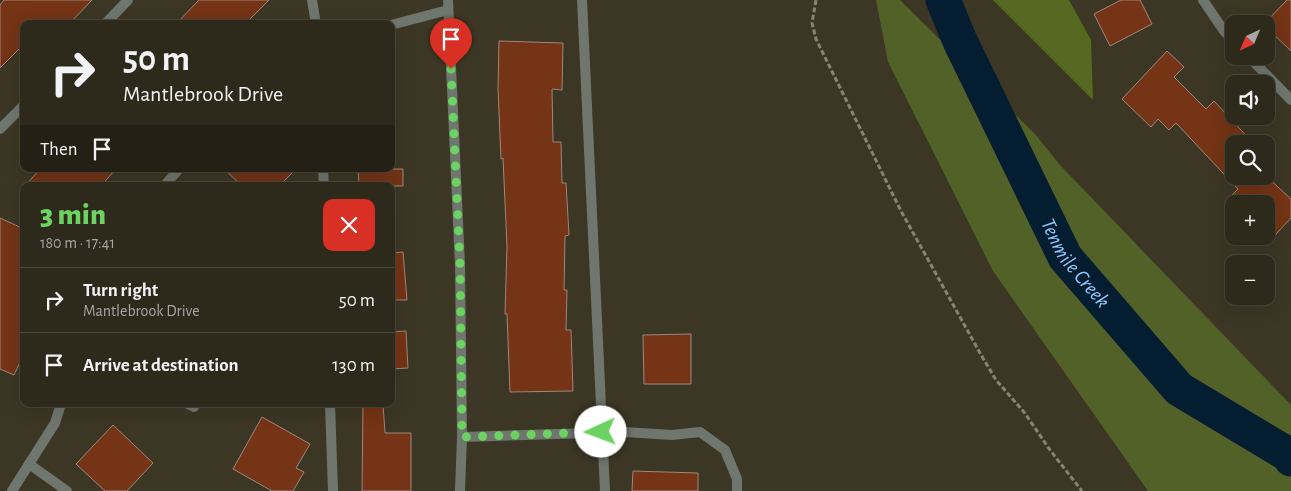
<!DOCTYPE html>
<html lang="en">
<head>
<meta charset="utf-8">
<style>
  body { margin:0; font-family:"Alegreya Sans",sans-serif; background:#353124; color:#f1f3f6; height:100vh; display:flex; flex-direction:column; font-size:19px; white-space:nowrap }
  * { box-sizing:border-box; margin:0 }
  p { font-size:16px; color:#a7a6a3 }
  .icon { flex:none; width:28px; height:28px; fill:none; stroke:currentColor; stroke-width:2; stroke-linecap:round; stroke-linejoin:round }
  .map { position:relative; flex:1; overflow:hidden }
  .side { position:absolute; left:20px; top:182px; width:375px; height:225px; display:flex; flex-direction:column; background:#2d291b; border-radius:10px; box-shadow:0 5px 20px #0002,0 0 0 1px #48453a }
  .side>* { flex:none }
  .top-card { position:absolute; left:20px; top:20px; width:375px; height:152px; border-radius:10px; box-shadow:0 5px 20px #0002,0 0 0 1px #48453a; background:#2d291b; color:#f1f3f6; overflow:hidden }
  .needle { width:32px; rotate:224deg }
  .tools { position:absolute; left:1225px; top:15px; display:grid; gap:10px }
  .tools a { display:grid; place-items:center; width:50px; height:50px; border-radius:10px; background:#2d291b; box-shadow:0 5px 20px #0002,0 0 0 1px #48453a; font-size:25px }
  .pin { position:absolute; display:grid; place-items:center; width:42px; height:42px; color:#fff; margin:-51px -21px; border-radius:50% 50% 50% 0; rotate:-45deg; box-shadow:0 0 5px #0007 }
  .pin .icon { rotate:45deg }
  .me { position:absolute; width:55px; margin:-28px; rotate:268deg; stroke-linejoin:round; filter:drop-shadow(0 0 4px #0008) }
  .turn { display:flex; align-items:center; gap:18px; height:105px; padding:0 20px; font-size:22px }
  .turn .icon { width:65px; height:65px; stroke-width:2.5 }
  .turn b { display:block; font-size:35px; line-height:42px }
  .then { display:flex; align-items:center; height:48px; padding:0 20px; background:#0003; gap:10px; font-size:19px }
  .round { display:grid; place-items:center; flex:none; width:52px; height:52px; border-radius:10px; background:#353124 }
  .overview { display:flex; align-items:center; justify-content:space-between; height:85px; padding:0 20px }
  h1 { font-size:30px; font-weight:800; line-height:38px; color:#6cd362 }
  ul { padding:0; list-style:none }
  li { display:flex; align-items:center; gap:15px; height:65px; padding:0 20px; border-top:1px solid #48453a }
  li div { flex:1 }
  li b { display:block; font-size:19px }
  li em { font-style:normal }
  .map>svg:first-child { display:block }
  .green { fill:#516127 }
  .forest { fill:#566921 }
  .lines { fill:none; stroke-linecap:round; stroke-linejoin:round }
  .river { stroke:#051d31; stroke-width:35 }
  .building { fill:#743415; stroke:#9e877e }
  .path { stroke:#888475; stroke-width:3; stroke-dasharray:5 2.5; stroke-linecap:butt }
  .service { stroke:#6f766e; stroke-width:10 }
  .minor { stroke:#6f766e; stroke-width:10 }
  .tertiary { stroke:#6f766e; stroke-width:10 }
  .route { stroke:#6cd362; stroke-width:9; stroke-dasharray:0 16.2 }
  .labels { text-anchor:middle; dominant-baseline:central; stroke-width:5; stroke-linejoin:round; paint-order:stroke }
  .water-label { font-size:21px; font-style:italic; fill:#92c9fc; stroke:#3c3724 }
</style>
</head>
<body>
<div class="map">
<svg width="1291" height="491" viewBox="0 0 1291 491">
  <rect width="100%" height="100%" fill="#3c3724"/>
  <polygon class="green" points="876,0 900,0 1035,134 1060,165 1291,405 1291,491 1148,491 993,271 888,62"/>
  <polygon class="forest" points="993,0 1069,0 1091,40 1093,100"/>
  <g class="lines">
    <path class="river" id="s1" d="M943,0L960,41L1065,257L1179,389L1289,455L1291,459"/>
  </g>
  <g class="building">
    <polygon points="4,0 92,0 69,24 24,24 24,44 0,68 0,5"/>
    <polygon points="199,0 269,0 245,24 176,24"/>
    <polygon points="1121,0 1140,0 1152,24 1110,46 1094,14"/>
    <polygon points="1287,0 1291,0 1291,51 1266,27 1266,24 1264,24"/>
    <polygon points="499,41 563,43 562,90 552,89 553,142 561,142 562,183 566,183 569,235 565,236 564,290 567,290 566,330 571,330 573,391 510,392 507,314 505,314 507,246 503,158 501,159 498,88"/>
    <polygon points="1167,51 1184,67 1174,77 1206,109 1214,101 1254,144 1234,144 1234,176 1266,176 1291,199 1291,218 1266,245 1266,204 1239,204 1231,196 1238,189 1176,123 1169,130 1158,119 1151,127 1122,99"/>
    <polygon points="40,169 116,169 101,186 25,186"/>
    <polygon points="224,169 296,169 279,186 242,186"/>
    <polygon points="358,169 403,169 403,186 359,186"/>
    <polygon points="0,218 24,229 24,354 14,375 0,369"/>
    <polygon points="403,252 407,300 391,300 391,253"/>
    <polygon points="406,331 408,368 391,369 391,332"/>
    <polygon points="691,334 691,384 644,384 643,335"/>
    <polygon points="363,404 383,404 385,433 411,433 411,491 362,491"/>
    <polygon points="262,417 310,444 296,468 304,472 293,491 272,491 233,469"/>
    <polygon points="113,425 153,463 127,491 105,491 76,464"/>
    <polygon points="633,471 698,473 698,491 632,491"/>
  </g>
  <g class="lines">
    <polyline class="path" points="816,0 812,23 816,39 901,211 980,353 996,380 1024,412 1050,450 1082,491"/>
    <g class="service">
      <polyline points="312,0 316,24"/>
      <polyline points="582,0 605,491"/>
      <polyline points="105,24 128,0"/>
      <polyline points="0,129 24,105"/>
      <polyline points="323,169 324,186"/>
      <polyline points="330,404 333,491"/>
      <polyline points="29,464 67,491"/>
    </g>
    <g class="minor">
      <polyline points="1203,0 1224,31 1234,41"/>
      <polyline points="391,25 448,10"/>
      <polyline points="1248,56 1291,100"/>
      <polyline points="164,186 179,169"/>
      <polyline points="188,404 194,407"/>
      <polyline points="462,437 625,432 672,435 700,432 725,450 737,479 737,491"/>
      <polyline points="12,491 55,423 61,404"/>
    </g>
    <polyline class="tertiary" points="448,0 460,265 462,437 460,491"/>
  </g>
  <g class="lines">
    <polyline class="route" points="451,69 460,264 462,437 601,432"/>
  </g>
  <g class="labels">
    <g class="water-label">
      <text stroke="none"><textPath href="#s1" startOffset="295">Tenmile Creek</textPath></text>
    </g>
  </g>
</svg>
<div class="tools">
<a><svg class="needle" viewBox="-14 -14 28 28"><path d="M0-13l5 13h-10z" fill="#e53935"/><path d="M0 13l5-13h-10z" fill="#a7a6a3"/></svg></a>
<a><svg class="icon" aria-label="sound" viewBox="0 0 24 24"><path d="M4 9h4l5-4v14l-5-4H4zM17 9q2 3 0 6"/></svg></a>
<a><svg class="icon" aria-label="search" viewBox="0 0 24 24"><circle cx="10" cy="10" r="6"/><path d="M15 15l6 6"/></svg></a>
<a>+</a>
<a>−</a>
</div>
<div class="pin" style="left:451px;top:69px;background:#d93025"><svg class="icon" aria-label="arrive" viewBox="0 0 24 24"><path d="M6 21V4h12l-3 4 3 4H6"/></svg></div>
<svg class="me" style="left:601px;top:432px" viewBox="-20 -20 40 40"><circle r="19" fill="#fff"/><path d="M0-13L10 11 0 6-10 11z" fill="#6cd362"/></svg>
<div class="top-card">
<div class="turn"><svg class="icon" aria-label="right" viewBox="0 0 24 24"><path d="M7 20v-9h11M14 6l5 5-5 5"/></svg><div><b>50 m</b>Mantlebrook Drive</div></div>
<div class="then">Then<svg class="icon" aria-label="arrive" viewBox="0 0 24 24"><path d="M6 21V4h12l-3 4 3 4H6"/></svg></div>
</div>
<section class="side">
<div class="overview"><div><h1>3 min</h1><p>180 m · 17:41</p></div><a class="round" style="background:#d93025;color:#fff"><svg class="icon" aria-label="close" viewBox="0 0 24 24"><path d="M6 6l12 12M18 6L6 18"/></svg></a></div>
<ul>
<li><svg class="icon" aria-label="right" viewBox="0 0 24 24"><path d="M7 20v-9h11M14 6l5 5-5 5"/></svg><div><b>Turn right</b><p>Mantlebrook Drive</p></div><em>50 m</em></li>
<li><svg class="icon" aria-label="arrive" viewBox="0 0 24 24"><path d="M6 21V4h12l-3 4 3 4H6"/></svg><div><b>Arrive at destination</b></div><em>130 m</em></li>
</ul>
</section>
</div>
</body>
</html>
